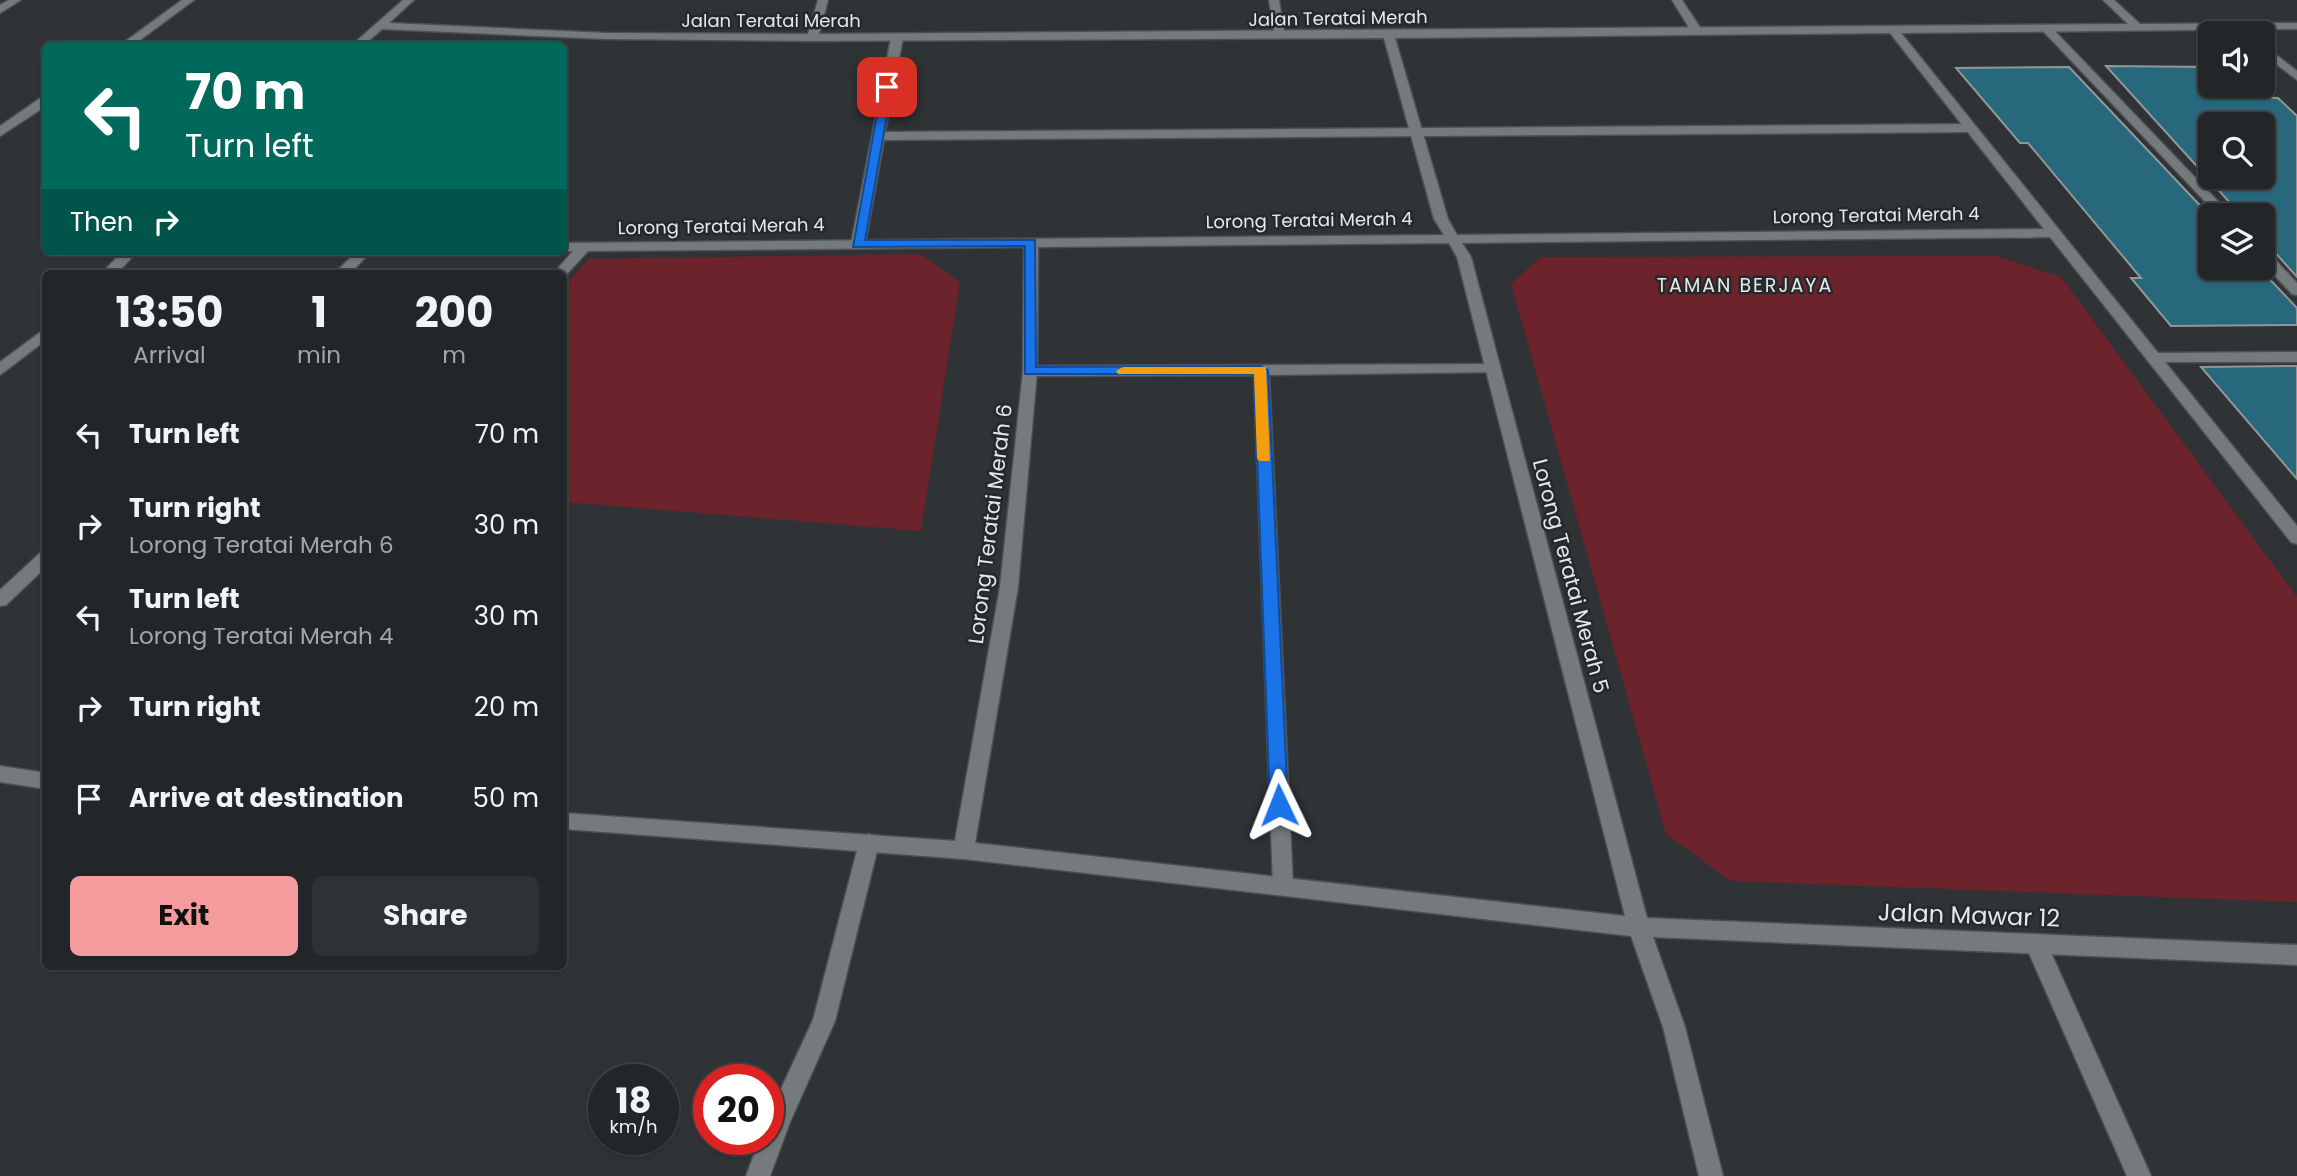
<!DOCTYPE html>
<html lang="en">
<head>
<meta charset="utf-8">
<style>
  body { margin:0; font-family:Poppins,sans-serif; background:#2f3234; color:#f1f3f6; height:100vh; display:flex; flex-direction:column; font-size:26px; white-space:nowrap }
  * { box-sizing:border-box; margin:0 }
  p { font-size:23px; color:#a3a5a8 }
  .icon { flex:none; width:38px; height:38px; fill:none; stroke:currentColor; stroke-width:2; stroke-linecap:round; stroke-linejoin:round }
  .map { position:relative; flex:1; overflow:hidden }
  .panel { position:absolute; left:42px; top:270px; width:525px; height:700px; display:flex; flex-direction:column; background:#232628; border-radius:10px; box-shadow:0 2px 5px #0004,0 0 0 2px #404345 }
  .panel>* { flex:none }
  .hud { position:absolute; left:42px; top:42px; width:525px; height:214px; border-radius:10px; box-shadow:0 2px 5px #0004,0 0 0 2px #404345; background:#00695c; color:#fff; overflow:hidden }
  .controls { position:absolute; left:2198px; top:21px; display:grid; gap:14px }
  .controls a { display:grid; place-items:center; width:77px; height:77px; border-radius:10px; background:#232628; box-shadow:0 2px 5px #0004,0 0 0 2px #404345; font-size:35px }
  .speed { position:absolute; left:588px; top:1064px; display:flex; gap:14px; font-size:35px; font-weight:700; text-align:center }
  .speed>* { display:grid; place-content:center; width:91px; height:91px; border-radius:50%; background:#232628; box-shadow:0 2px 5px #0004,0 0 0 2px #404345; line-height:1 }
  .speed small { font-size:18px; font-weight:400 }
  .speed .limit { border:10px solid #d22; background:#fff; color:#111 }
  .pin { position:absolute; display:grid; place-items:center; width:60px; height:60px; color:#fff; margin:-30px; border-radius:14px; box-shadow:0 4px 10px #0006 }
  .me { position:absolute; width:77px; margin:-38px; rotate:358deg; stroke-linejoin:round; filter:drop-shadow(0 0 5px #0008) }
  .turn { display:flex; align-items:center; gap:24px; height:147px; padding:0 28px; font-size:32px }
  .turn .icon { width:91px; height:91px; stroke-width:2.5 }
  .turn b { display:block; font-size:49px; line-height:60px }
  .then { display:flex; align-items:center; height:66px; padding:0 28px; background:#0003; gap:14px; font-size:26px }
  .eta { display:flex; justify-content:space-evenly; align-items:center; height:119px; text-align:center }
  .eta b { font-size:42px; font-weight:700; line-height:49px }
  .button { display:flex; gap:14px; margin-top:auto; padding:14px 28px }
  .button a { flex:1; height:80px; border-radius:10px; background:#f59b9e; color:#111; font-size:28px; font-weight:700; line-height:80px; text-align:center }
  .button a+a { background:#2f3234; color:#f1f3f6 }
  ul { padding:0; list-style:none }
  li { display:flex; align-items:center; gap:21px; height:91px; padding:0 28px }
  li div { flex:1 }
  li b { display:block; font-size:26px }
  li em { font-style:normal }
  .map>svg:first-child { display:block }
  .green { fill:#6c232b }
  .building { fill:#27687d; stroke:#919799; stroke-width:2; fill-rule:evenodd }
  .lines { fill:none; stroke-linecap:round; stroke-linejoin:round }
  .lane-casing { stroke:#4d5052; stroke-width:3 }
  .street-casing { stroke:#4d5052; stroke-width:3 }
  .lane { fill:#757b7d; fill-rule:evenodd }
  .street { fill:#757b7d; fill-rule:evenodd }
  .route { fill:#1a73e8; stroke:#114b97; stroke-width:2 }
  .slow { fill:#f59e0b }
  .labels { text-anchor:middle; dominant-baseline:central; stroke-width:5; stroke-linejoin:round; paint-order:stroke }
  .far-street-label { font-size:18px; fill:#e5e8e9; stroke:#25292b }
  .far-neighbourhood-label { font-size:19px; letter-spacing:2px; fill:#e5e8e9; stroke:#25292b }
  .street-label { font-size:21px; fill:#e5e8e9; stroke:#25292b }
  .near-street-label { font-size:24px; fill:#e5e8e9; stroke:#25292b }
</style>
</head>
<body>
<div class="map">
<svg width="2297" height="1176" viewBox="0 0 2297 1176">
  <rect width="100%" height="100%" fill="#2f3335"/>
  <g class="green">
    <polygon points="920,254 960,282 921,531 564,502 564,288 588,259"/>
    <polygon points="1996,256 2061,277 2297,597 2297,902 1731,881 1666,834 1511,284 1541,257"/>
  </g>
  <g class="building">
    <path d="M2106,66L2210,67V86H2244L2256,97L2278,98L2297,116V277L2263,239V215H2241ZM2210,124H2263V177H2210Z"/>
    <polygon points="2069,67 2210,216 2210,268 2259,268 2297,308 2297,325 2171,326 2131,278 2141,278 2028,143 2020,143 1956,68"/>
    <polygon points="2297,366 2297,479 2201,367"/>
  </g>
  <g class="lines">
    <defs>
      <g id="lane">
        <polygon points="182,0 194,0 132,46 119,46"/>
        <polygon points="1269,0 1279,0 1285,38 1275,36"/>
        <polygon points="1672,0 1682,0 1703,32 1701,34 1693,34"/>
        <polygon points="2043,27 2051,27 2231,215 2218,215 2043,31"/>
        <polygon points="897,35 903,38 885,132 1971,124 1977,128 1971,132 884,140 865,244 858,248 851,244 891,38"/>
        <polygon points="42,97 46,97 46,106 0,136 0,126"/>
        <polygon points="2263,251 2268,252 2297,283 2297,295 2292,294 2263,263"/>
        <polygon points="356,252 371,252 350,273 335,273"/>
        <polygon points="1493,364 1500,369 1498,372 1269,375 1293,886 1290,892 1283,895 1276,892 1273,886 1254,375 1030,376 1023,371 1030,366"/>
        <polygon points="46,551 46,567 6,605 0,606 0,590 40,553"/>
        <polygon points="869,834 876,837 879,843 835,1021 790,1122 770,1176 746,1176 760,1139 768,1139 768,1117 813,1020 859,843 862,837"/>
        <polygon points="2036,934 2044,937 2151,1176 2127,1176 2025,944 2028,937"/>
      </g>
      <g id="street">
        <polygon points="9,0 21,0 0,13 0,5"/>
        <path d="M403,0H414L389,23L606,33L808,34L818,0H828L819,34L2128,24L2103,0H2114L2140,24L2297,23V29L1901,33L2158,353L2297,352V362H2165L2297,526V544L2291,542L2050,237L1462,243L1471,257L1647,918L2297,945V965L1653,937L1685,1027L1723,1176H1699L1663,1027L1631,936L964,859L564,829V813L955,841L1000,587L1023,371L1024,247L588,251L564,277V273H554L573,251H564V243L1444,235L1434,219L1384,38L812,41L606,39L382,29L363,46H351ZM1890,33L2044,229L1457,235L1448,219L1395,38ZM1449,243L1457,257L1625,916L975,843L1018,587L1037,371L1038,247Z"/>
        <polygon points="2263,45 2297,71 2297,80 2263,54"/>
        <polygon points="122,252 137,252 117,273 102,273"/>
        <polygon points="46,328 46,340 0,375 0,362"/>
        <polygon points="0,766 46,773 46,789 0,782"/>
      </g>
    </defs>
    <use href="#lane" class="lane-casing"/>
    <use href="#street" class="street-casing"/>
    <use href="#lane" class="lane"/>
    <use href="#street" class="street"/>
  </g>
  <polygon class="route" points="887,84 892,87 865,240 1035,240 1036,367 1261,366 1268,370 1288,805 1286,810 1279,812 1270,805 1254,374 1025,374 1025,246 853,247 882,87"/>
  <polygon class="slow" points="1123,367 1266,367 1270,461 1259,461 1257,458 1254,374 1118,374 1116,371"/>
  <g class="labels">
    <g class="far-street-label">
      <text transform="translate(1338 18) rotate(-1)">Jalan Teratai Merah</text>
      <text x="771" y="20">Jalan Teratai Merah</text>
      <text transform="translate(1876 215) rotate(-1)">Lorong Teratai Merah 4</text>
      <text transform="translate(1309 220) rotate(-1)">Lorong Teratai Merah 4</text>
      <text transform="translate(721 226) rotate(-1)">Lorong Teratai Merah 4</text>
    </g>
    <g class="far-neighbourhood-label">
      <text x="1745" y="285">TAMAN BERJAYA</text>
    </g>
    <g class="street-label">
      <text transform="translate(990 524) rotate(-83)">Lorong Teratai Merah 6</text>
      <text transform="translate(1571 576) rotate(75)">Lorong Teratai Merah 5</text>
    </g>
    <g class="near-street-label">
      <text transform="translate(1969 915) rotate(2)">Jalan Mawar 12</text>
    </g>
  </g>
</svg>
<div class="controls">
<a><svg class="icon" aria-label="sound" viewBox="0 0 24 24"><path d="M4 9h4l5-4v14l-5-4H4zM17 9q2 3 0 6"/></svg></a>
<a><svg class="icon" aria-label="search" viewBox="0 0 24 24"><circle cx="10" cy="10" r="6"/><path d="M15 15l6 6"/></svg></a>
<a><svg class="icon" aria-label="layers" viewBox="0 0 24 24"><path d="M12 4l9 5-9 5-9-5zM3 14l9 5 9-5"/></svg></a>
</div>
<div class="speed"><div>18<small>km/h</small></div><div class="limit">20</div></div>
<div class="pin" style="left:887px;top:87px;background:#d93025"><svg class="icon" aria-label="arrive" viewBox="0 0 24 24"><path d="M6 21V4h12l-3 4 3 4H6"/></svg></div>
<svg class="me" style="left:1279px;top:805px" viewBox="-20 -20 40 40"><path d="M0-17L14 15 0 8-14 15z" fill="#1a73e8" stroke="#fff" stroke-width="4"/></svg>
<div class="hud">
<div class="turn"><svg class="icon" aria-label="left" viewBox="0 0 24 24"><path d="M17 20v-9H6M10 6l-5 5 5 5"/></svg><div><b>70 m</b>Turn left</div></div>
<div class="then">Then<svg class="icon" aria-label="right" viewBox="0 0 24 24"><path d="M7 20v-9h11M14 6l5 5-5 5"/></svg></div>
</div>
<section class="panel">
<div class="eta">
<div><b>13:50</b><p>Arrival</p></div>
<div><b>1</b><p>min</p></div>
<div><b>200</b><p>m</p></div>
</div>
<ul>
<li><svg class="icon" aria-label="left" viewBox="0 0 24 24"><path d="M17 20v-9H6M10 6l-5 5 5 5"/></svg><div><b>Turn left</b></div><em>70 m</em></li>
<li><svg class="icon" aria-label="right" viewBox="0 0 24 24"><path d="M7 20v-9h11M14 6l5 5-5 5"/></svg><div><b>Turn right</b><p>Lorong Teratai Merah 6</p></div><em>30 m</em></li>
<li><svg class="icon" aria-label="left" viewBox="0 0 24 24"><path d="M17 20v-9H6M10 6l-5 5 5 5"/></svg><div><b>Turn left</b><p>Lorong Teratai Merah 4</p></div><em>30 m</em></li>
<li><svg class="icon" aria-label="right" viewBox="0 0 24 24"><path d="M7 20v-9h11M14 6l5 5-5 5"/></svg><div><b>Turn right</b></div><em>20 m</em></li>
<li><svg class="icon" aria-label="arrive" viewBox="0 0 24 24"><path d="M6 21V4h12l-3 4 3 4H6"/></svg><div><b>Arrive at destination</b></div><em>50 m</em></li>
</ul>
<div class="button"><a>Exit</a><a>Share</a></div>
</section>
</div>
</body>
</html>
